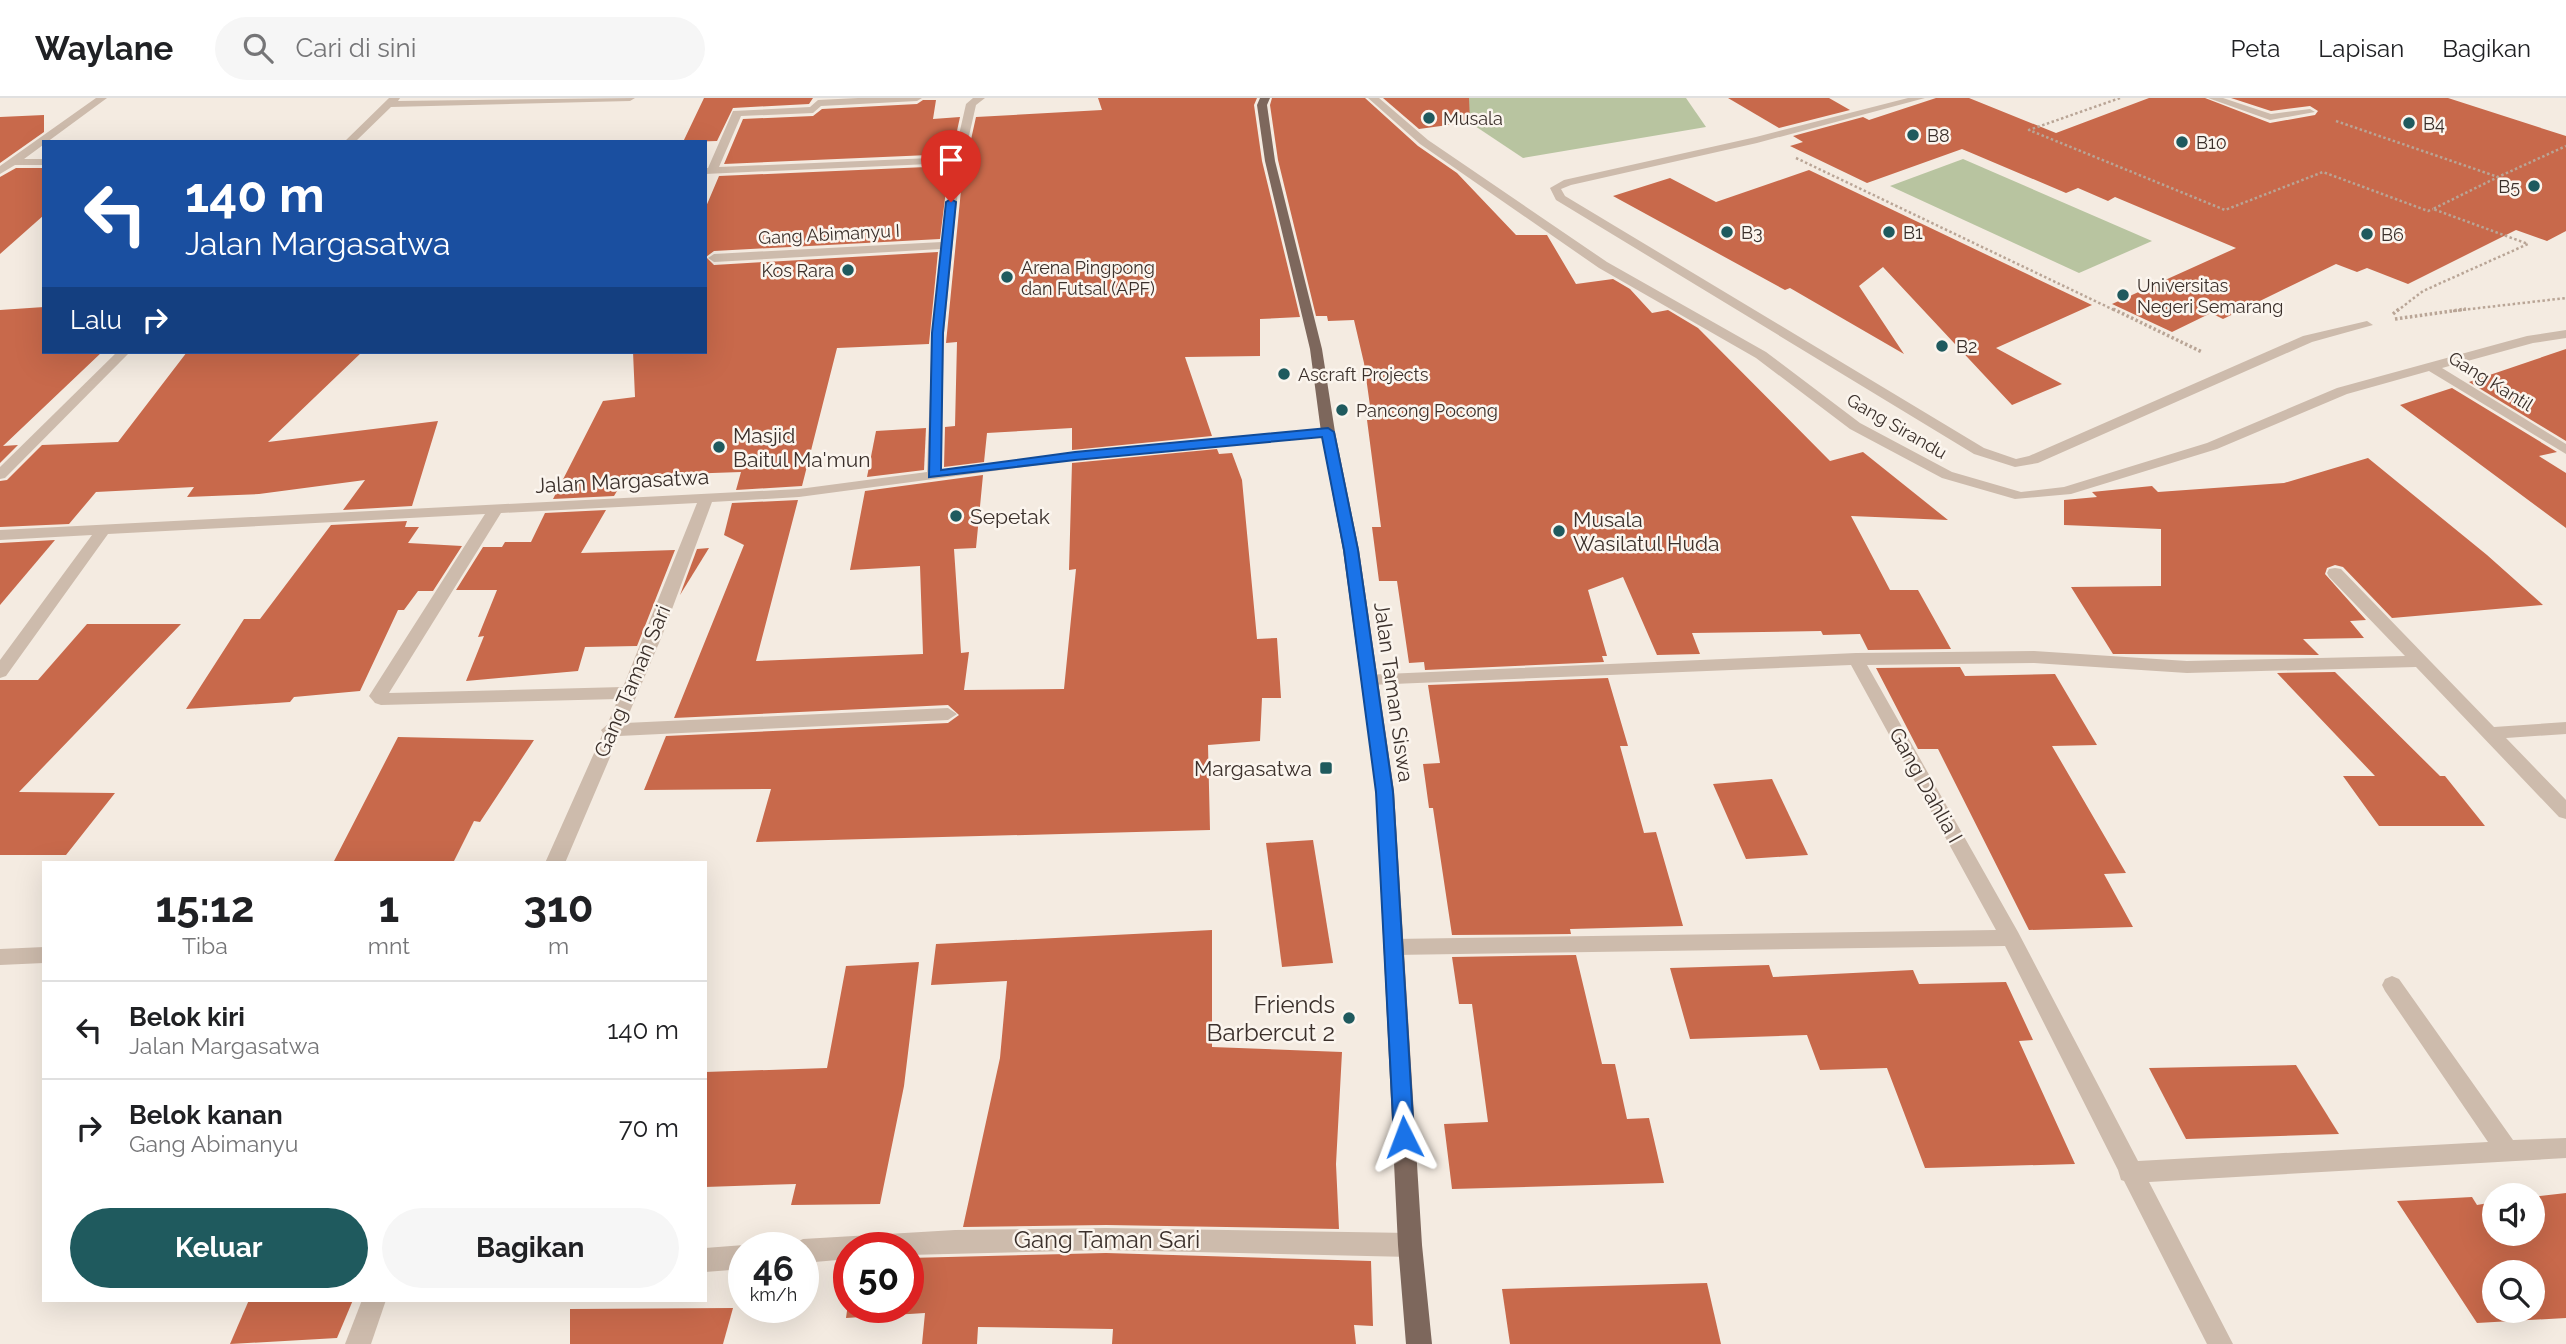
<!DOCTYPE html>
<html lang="id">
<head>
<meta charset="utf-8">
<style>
  body { margin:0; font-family:Raleway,sans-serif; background:#f6f6f6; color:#202124; height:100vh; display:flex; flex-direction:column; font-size:26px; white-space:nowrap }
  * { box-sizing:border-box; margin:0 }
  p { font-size:23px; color:#757577 }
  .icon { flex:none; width:38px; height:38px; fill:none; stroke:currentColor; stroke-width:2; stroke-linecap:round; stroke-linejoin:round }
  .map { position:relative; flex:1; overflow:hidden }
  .sheet { position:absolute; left:42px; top:763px; width:665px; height:441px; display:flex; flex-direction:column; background:#fff; border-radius:0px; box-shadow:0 7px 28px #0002 }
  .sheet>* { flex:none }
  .hud { position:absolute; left:42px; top:42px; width:665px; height:214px; border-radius:0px; box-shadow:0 7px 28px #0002; background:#1a4fa0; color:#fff; overflow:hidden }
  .buttons { position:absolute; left:2482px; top:1085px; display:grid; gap:14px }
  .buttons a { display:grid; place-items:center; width:63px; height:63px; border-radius:50%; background:#fff; box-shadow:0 7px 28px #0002; font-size:35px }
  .speed { position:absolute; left:728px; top:1134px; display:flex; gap:14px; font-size:35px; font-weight:700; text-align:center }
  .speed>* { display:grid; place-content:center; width:91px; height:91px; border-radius:50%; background:#fff; box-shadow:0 7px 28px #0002; line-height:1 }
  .speed small { font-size:18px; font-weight:400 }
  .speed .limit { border:10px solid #d22; background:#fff; color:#111 }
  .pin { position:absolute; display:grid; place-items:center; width:60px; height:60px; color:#fff; margin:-72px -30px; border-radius:50% 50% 50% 0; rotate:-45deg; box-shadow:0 0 7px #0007 }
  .pin .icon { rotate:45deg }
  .me { position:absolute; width:77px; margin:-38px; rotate:357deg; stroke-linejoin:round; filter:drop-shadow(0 0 5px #0008) }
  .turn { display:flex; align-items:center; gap:24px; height:147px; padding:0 28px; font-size:32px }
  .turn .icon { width:91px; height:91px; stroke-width:2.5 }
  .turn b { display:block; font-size:49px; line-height:60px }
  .then { display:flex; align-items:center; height:66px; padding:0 28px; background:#0003; gap:14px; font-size:26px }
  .eta { display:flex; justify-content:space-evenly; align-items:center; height:119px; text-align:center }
  .eta b { font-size:42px; font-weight:700; line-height:49px }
  .action { display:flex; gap:14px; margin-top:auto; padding:14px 28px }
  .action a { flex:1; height:80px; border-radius:42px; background:#1f5a5e; color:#fff; font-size:28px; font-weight:700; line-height:80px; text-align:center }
  .action a+a { background:#f6f6f6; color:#202124 }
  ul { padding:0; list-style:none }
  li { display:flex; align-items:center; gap:21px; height:98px; padding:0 28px; border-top:2px solid #e0e0e0 }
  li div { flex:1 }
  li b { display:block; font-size:26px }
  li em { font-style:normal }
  header { display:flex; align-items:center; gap:42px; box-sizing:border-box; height:98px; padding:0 35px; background:#fff; border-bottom:2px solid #e0e0e0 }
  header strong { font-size:33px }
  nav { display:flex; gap:38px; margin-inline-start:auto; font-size:24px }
  .search { width:490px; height:63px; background:#f6f6f6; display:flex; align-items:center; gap:18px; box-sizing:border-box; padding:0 24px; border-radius:38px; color:#757577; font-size:26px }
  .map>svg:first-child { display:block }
  .green { fill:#b8c4a0 }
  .building { fill:#c8694b; fill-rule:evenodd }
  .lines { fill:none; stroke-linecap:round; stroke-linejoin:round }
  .path-far1 { stroke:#b9a596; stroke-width:2.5; stroke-dasharray:2.5 2.5; stroke-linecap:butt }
  .path { stroke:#b9a596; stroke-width:3.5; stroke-dasharray:2.5 2.5; stroke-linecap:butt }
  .minor { fill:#cdbbac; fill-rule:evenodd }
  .major { fill:#7d675c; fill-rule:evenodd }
  .route { fill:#1a73e8; stroke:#114b97; stroke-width:2 }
  .poi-dot { fill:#1f5a5e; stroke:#fbf5ee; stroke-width:2.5 }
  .labels { text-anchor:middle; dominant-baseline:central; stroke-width:5; stroke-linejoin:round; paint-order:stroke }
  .far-poi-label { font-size:18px; fill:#3b302b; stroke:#fbf5ee; text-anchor:start }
  .far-street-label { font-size:18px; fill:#3b302b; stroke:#fbf5ee }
  .poi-label { font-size:21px; fill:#3b302b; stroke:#fbf5ee; text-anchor:start }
  .street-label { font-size:21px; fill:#3b302b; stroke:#fbf5ee }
  .near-poi-label { font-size:24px; fill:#3b302b; stroke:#fbf5ee; text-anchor:end }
  .near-street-label { font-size:24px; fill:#3b302b; stroke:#fbf5ee }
</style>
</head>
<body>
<header>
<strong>Waylane</strong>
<div class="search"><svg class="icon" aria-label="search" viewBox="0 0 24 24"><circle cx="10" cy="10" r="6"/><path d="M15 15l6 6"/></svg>Cari di sini</div>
<nav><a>Peta</a><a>Lapisan</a><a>Bagikan</a></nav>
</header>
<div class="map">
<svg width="2566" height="1246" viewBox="0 0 2566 1246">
  <rect width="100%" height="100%" fill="#f4ebe1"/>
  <g class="green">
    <polygon points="1451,0 1686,0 1706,29 1523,60 1475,28"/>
    <polygon points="1963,61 2152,143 2079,175 1890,88"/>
  </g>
  <g class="building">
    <polygon points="704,0 813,0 809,6 733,10 717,43 683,44"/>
    <polygon points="1098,0 1257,0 1254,7 1262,63 1300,219 1260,221 1260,258 1185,259 1212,338 1072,352 1072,330 987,335 984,364 944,369 945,329 955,328 957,244 946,245 947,235 962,82 976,19 1102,12"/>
    <polygon points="1272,0 1365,0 1418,48 1457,75 1516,137 1547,137 1576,186 1613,181 1630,191 1652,215 1668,212 1698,230 1830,363 1863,354 1948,422 1851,418 1890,492 1918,492 1951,551 1868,552 1860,536 1823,537 1821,533 1692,535 1700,556 1657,557 1623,479 1588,492 1607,558 1602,558 1604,564 1425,572 1424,564 1409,565 1397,483 1379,483 1372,429 1381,429 1367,322 1372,322 1364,265 1354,222 1328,223 1327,218 1316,218 1278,62 1270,7"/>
    <polygon points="1383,0 1469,0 1470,24 1419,31"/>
    <polygon points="1728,0 1829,0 1850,12 1779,30"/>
    <polygon points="1936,0 1969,0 2056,35 2149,0 2205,0 2270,25 2315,17 2318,13 2310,8 2271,13 2231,0 2448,0 2566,38 2566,133 2547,143 2516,132 2408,186 2367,170 2357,174 2336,166 2223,221 2211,215 2172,234 2112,206 2236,150 2115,99 2108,103 2078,90 2066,95 1962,51 1867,85 1790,48 1803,44 1793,38 1863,19 1869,22"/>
    <polygon points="923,2 936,2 933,21 960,19 952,56 724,66 743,21 813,18 822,11 917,6"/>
    <polygon points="44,17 44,34 0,65 0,19"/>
    <polygon points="949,68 940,141 714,153 706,159 714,167 938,154 929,246 837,250 802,388 736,392 741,374 626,378 614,398 553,401 603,303 635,299 633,254 705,254 705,111 719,78"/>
    <polygon points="16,70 44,70 44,117 0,156 0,79"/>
    <polygon points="1809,72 2092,207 1996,250 2062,286 2012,307 1883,169 1859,188 1904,256 1790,190 1785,192 1613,98 1670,80 1716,104"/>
    <polygon points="44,209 44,255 102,254 3,348 18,347 0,365 0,212"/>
    <polygon points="2566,251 2566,343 2469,284"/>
    <polygon points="187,254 362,254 268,344 438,323 412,408 343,412 365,382 259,396 187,399 194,389 96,394 69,426 0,429 0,383 7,382 42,347 118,344"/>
    <polygon points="2452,290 2557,354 2539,358 2566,375 2566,430 2400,307"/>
    <polygon points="926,330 924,372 867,379 876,333"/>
    <polygon points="1217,351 1219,356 1232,355 1242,382 1257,541 1277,540 1281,600 1262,600 1260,643 1208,647 1210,732 756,744 771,691 644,692 666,638 948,625 959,617 948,607 674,620 744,447 724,437 732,405 798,402 756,563 923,556 920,468 850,472 865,393 983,377 976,450 954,451 961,555 969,554 964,592 1064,591 1076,471 1069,472 1072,365"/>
    <polygon points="2368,360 2487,457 2543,507 2392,520 2343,469 2335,467 2327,470 2325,476 2366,522 2350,523 2364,540 2303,541 2319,557 2119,556 2113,556 2071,489 2161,488 2161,431 2064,427 2064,402 2097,399 2092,394 2152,388 2158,394 2284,385"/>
    <polygon points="606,412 581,455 675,452 637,548 585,549 578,573 466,583 484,538 478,539 497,492 456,492 483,449 502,449 505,444 531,444 545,415"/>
    <polygon points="407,423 405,429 419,429 408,445 462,448 433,493 418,493 404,512 398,512 360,593 294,599 290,604 186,611 244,521 260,521 331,427"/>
    <polygon points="55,442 0,507 0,445"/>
    <polygon points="709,450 680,497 697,451"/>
    <polygon points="87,526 181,526 19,694 115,695 66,757 0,757 0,582 38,582"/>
    <polygon points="1960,569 1965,578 2055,576 2097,647 2052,648 2126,775 2104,776 2133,829 2029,832 1938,651 1918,651 1876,570"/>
    <polygon points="2335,574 2440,678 2445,678 2485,728 2379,728 2343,678 2375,678 2277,575"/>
    <polygon points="1608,580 1628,648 1620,648 1644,735 1656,734 1683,828 1570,831 1571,836 1452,837 1433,710 1429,710 1423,666 1440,665 1428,587"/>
    <polygon points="398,639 534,642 480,724 474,723 453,765 333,765"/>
    <polygon points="1772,681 1808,757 1746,761 1713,686"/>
    <polygon points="1313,742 1333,865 1282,869 1266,745"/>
    <polygon points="1212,832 1212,949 1342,954 1336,1066 1339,1131 1106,1127 963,1129 1000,960 1007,883 931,887 936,846"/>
    <polygon points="1576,857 1602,966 1615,966 1627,1021 1649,1020 1664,1085 1452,1091 1444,1026 1488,1024 1472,906 1459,906 1452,859"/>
    <polygon points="919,864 904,988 880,1106 791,1107 796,1086 705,1089 705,974 827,970 846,868"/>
    <polygon points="1769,867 1773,879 1913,872 1919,886 2006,884 2033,942 2019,943 2075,1066 1925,1070 1887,970 1820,972 1807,937 1690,941 1670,870"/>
    <polygon points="2296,967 2339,1036 2186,1041 2149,970"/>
    <path d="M2566,1095V1220L2477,1225L2397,1103L2472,1099L2477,1107L2494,1104V1136H2532V1099ZM2494,1174H2532V1213H2494Z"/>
    <polygon points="1106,1155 1371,1163 1373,1228 1354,1227 1356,1246 1112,1246 1113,1231 978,1229 977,1246 922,1246 925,1215 846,1220 849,1198 849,1209 908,1209 908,1160"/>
    <polygon points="1707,1185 1721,1246 1510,1246 1502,1191"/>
    <polygon points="249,1202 353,1202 337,1240 230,1246"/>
    <polygon points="733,1210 723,1246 570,1246 570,1211"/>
  </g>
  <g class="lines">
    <g class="path-far1">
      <polyline points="2120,0 2029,32 2225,112 2323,74 2428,113 2433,111"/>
      <polyline points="2336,23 2498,79 2566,48"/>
      <polyline points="1796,60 2116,213"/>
      <polyline points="2397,213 2423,193 2528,146 2433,111 2498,79"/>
      <polyline points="2453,213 2566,200"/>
    </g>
    <g class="path">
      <polyline points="2113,211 2202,254"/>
      <polyline points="2393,216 2399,211"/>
      <polyline points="2395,221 2466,211"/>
    </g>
    <g class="minor">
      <polygon points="96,0 107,0 24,61 44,61 44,67 15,67 0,76 0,68"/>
      <polygon points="389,0 400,0 398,3 635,0 630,3 391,9 355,44 344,44"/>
      <path d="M858,0H922L917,3L821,8L813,15L741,18L719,69L954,59L966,6L973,0H985L976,7L959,82L944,235L941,372L1075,354L1328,330L1333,331V337L1075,362L799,399L712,404L662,538L625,625L948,610L957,616L948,622L619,638L565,765H545L603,635L601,632L607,627L618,601L381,607L375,605L369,598L485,416L108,436L6,578L0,580V562L92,437L0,442V432L799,391L927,374L932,235L941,151L714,164L708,160L714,156L942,144L952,65L705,76V70H708L733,13L810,9L818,2ZM697,405L623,589L389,595L501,415Z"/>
      <polygon points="1368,0 1379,0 1428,42 1607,164 1766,254 1860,325 1952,374 2021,394 2064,389 2207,345 2337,290 2527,238 2566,232 2566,240 2533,245 2442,270 2566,346 2566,356 2429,273 2347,296 2217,351 2071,396 2015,401 1942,380 1850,331 1756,260 1599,170 1420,46"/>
      <polygon points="1908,0 1925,0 1757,45 1571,87 1561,91 1565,98 1984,350 2016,361 2029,358 2303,238 2367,223 2373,227 2312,244 2038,365 2015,369 1974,356 1556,102 1550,90 1564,82 1756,39"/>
      <polygon points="2208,0 2223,0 2271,16 2310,11 2315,14 2270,22"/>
      <polygon points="117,254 130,254 5,380 0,381 0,369"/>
      <polygon points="2335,470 2341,471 2494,629 2566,624 2566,636 2506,640 2566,702 2566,721 2559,719 2416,569 2187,575 2034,565 1867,567 2018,834 2138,1063 2488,1044 2385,893 2382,887 2385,881 2392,878 2399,881 2513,1042 2566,1040 2566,1060 2149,1084 2233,1246 2207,1246 2124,1083 2121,1082 2118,1072 2005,848 1393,857 1386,855 1383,849 1386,843 1393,841 1996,832 1851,567 1369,587 1363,585 1361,581 1363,577 1856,555 2034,553 2187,563 2405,558 2329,479 2327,475 2329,471"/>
      <polygon points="44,849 44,865 0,867 0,851"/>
      <polygon points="1106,1130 1410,1135 1418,1139 1422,1147 1418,1155 1410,1159 1106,1152 908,1157 908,1150 849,1150 849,1161 803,1165 803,1150 792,1150 795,1145 803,1141 955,1132"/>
      <polygon points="744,1147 750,1150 744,1150 744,1171 705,1174 705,1150"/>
      <polygon points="362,1202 386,1202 371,1246 345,1246"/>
    </g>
    <polygon class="major" points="1260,0 1270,0 1267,7 1275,63 1322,251 1335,334 1359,452 1394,693 1422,1147 1432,1246 1406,1246 1398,1147 1376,693 1343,452 1321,334 1310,251 1265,63 1257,7"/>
  </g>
  <polygon class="route" points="951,101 956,104 943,235 941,372 1075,354 1328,330 1334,334 1358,452 1393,694 1414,1039 1411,1045 1404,1048 1397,1045 1394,1039 1376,694 1344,452 1322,339 1075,362 929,379 932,235 946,104"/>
  <g class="poi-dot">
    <circle cx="1429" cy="20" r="7"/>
    <circle cx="2409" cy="25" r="7"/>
    <circle cx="1913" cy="37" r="7"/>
    <circle cx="2182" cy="44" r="7"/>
    <circle cx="2534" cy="88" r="7"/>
    <circle cx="1727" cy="134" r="7"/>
    <circle cx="1889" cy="134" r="7"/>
    <circle cx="2367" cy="136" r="7"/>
    <circle cx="848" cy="172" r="7"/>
    <circle cx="1007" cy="179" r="7"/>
    <circle cx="2123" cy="197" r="7"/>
    <circle cx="1942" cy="248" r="7"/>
    <circle cx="1284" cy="276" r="7"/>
    <circle cx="1342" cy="312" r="7"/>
    <circle cx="719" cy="349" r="7"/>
    <circle cx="956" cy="418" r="7"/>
    <circle cx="1559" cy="433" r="7"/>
    <rect x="1319" y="663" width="14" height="14" rx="3.5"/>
    <circle cx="1349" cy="920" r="7"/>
  </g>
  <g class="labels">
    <g class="far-poi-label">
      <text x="1443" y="20">Musala</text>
      <text x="2423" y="25">B4</text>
      <text x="1927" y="37">B8</text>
      <text x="2196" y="44">B10</text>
      <text x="2520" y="88" text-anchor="end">B5</text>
      <text x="1741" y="134">B3</text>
      <text x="1903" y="134">B1</text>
      <text x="2381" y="136">B6</text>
      <text x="1021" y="169">Arena Pingpong<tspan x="1021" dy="21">dan Futsal (APF)</tspan></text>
      <text x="834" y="172" text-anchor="end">Kos Rara</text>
      <text x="2137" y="187">Universitas<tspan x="2137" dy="21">Negeri Semarang</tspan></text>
      <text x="1956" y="248">B2</text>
      <text x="1298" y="276">Ascraft Projects</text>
      <text x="1356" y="312">Pancong Pocong</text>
    </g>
    <g class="far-street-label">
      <text transform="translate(829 136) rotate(-3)">Gang Abimanyu I</text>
      <text transform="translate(2491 283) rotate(32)">Gang Kantil</text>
      <text transform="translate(1897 328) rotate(30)">Gang Sirandu</text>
    </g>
    <g class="poi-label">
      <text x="733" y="337">Masjid<tspan x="733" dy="24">Baitul Ma'mun</tspan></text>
      <text x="970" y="418">Sepetak</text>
      <text x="1573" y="421">Musala<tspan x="1573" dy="24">Wasilatul Huda</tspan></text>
      <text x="1312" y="670" text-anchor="end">Margasatwa</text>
    </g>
    <g class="street-label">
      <text transform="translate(622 383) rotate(-3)">Jalan Margasatwa</text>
      <text transform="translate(632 583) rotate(-67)">Gang Taman Sari</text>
      <text transform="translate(1394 594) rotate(82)">Jalan Taman Siswa</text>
      <text transform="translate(1926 687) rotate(61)">Gang Dahlia I</text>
    </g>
    <g class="near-poi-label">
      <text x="1335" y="906">Friends<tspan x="1335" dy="28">Barbercut 2</tspan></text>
    </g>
    <g class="near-street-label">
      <text x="1107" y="1141">Gang Taman Sari</text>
    </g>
  </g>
</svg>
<div class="buttons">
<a><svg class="icon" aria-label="sound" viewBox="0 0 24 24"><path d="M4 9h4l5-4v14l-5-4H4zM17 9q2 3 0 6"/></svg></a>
<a><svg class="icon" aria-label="search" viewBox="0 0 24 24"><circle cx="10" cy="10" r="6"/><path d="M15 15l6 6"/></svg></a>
</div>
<div class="speed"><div>46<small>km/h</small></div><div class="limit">50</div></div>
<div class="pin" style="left:951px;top:104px;background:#d93025"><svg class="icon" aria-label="arrive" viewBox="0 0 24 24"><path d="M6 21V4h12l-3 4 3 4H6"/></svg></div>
<svg class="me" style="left:1404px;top:1039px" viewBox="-20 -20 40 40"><path d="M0-17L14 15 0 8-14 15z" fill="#1a73e8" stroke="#fff" stroke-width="4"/></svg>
<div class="hud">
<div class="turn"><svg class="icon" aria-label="left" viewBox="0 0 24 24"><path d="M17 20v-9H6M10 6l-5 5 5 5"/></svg><div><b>140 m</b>Jalan Margasatwa</div></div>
<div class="then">Lalu<svg class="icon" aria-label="right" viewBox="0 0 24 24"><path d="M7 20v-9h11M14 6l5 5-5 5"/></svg></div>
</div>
<section class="sheet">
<div class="eta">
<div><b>15:12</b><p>Tiba</p></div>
<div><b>1</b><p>mnt</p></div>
<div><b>310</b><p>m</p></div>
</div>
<ul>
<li><svg class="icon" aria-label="left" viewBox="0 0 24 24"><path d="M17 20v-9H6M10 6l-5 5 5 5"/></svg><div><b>Belok kiri</b><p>Jalan Margasatwa</p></div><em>140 m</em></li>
<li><svg class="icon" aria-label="right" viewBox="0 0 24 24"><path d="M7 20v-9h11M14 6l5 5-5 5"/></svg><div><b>Belok kanan</b><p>Gang Abimanyu</p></div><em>70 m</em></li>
</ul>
<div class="action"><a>Keluar</a><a>Bagikan</a></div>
</section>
</div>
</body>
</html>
